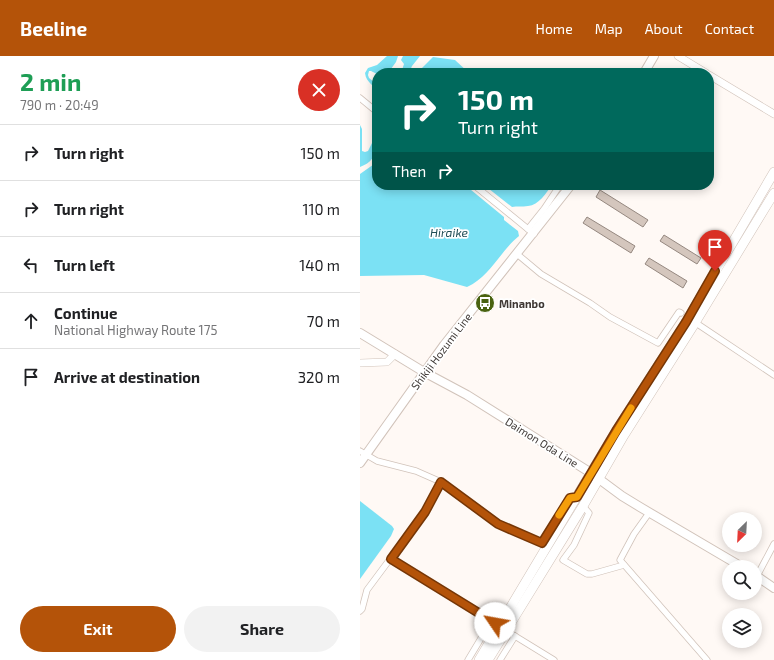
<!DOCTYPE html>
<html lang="en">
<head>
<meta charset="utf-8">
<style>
  body { margin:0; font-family:"Exo 2",sans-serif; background:#f2f2f2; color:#202124; height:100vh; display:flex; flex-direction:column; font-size:15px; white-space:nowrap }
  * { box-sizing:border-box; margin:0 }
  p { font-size:13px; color:#757577 }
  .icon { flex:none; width:22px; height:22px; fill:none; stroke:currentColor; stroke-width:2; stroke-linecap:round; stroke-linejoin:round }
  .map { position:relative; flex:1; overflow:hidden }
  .side { display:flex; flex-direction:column; background:#fff; width:360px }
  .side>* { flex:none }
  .hud { position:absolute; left:12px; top:12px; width:342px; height:122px; border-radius:16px; box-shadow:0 2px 10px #0003; background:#00695c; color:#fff; overflow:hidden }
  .needle { width:26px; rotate:204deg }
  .tools { position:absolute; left:362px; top:456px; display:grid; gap:8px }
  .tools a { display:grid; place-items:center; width:40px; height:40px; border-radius:50%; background:#fff; box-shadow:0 2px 10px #0003; font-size:20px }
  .pin { position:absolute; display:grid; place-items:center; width:34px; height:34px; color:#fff; margin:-41px -17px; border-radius:50% 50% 50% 0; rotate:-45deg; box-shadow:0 0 4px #0007 }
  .pin .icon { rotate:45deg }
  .me { position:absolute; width:44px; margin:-22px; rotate:303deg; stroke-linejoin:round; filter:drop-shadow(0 0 3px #0008) }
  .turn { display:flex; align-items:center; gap:14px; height:84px; padding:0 20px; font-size:18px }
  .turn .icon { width:52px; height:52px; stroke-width:2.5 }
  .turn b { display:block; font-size:28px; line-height:34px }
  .then { display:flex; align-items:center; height:38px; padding:0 20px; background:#0003; gap:8px; font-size:15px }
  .round { display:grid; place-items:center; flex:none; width:42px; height:42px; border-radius:21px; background:#f2f2f2 }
  .headline { display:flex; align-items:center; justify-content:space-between; height:68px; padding:0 20px }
  h1 { font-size:24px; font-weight:700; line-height:30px; color:#1e9e55 }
  .primary-button { display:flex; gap:8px; margin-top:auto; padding:8px 20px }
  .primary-button a { flex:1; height:46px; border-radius:24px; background:#b45309; color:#fff; font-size:16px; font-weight:700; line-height:46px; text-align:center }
  .primary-button a+a { background:#f2f2f2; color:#202124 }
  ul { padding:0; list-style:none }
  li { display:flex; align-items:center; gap:12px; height:56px; padding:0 20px; border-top:1px solid #e0e0e0 }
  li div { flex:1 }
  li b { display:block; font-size:15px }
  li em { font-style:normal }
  header { display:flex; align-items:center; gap:24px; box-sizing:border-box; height:56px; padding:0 20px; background:#b45309; color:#fff }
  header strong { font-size:19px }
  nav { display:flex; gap:22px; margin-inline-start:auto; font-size:14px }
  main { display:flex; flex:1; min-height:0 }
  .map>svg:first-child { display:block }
  .water { fill:#7be1f4 }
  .building { fill:#d4c6bd; stroke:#958880 }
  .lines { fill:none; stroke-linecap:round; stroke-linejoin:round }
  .minor-casing { stroke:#d1c3ba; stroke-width:7 }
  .tertiary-casing { stroke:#d1c3ba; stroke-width:8 }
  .secondary-casing { stroke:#d1c3ba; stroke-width:10 }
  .trunk-casing { stroke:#d1c3ba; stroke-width:10 }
  .minor { stroke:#fff; stroke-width:5.5 }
  .tertiary { stroke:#fff; stroke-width:7 }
  .secondary { stroke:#fff; stroke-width:8 }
  .trunk { stroke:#fff; stroke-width:9 }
  .route-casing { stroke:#753606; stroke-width:10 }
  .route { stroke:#b45309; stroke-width:7 }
  .slow { stroke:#f59e0b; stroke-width:7 }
  .labels { text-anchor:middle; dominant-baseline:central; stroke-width:3.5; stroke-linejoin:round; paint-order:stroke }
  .poi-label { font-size:11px; font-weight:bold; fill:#3f3936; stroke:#fff; text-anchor:start }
  .street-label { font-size:11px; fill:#3f3936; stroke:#fff }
  .water-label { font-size:12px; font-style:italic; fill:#1f4d55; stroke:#fff }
</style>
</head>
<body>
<header>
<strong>Beeline</strong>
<nav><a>Home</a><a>Map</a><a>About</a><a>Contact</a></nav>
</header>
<main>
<section class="side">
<div class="headline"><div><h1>2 min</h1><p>790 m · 20:49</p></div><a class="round" style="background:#d93025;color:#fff"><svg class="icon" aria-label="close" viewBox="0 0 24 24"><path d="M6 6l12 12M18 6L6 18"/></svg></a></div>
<ul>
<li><svg class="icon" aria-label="right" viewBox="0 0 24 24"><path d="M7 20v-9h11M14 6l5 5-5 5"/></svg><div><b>Turn right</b></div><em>150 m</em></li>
<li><svg class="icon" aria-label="right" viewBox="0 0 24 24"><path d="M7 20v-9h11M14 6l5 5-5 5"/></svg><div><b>Turn right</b></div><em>110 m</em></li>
<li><svg class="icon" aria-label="left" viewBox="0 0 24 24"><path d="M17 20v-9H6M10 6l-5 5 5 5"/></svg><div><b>Turn left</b></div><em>140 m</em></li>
<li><svg class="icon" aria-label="ahead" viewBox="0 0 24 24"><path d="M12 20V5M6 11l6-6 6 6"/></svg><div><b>Continue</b><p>National Highway Route 175</p></div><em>70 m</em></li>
<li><svg class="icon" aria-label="arrive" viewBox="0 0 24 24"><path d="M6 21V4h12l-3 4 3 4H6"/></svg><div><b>Arrive at destination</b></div><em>320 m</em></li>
</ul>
<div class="primary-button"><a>Exit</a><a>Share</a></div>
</section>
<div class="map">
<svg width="414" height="604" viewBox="0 0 414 604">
  <rect width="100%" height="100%" fill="#fff9f5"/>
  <g class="water">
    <path d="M27,0H38L36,6L28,17H17V18L11,15H9L8,19L9,22L14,26L17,25V36C15,29 6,27 5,17L8,12L17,9Z"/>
    <polygon points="43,0 60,0 52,10 49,17 41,17 44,8 41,4"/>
    <polygon points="73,1 95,4 109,17 59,17 62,12"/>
    <path d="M0,69L2,73V95L5,96L8,95L12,87L15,86L17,88C16,100 11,107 0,111Z"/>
    <path d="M17,106V129H105L144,161V164L158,175L159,180C141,194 130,221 107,231L64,219L0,220V118Z"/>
    <path d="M124,129H192C186,137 179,149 168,150C162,151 157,150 152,151Z"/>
    <polygon points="0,445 32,470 34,473 31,480 0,523"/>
  </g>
  <g class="building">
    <polygon points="240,134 288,164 283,171 236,141"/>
    <polygon points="227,161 275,190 271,197 223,167"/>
    <polygon points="304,179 341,202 337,208 300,185"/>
    <polygon points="289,202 327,225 323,232 285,208"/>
  </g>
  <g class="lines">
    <defs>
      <g id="minor">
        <polyline points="0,42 17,56"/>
        <polyline points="114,129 174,178"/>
        <polyline points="168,173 184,153 200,129"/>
        <polyline points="157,198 181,218 230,247 250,261 298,287 319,256 321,257"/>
        <polyline points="339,269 414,319"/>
        <polyline points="0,395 17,405 56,415 81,426 138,467 182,487 210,442 217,441"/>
        <polyline points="223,450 229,457 214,489 203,504 227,518 232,518 264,509"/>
        <polyline points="289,457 274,478 260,504 347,604"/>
        <polyline points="31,503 135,567"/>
        <polyline points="397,520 414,488"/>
        <polyline points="0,555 2,553 7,534 65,456 81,426"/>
        <polyline points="150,577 194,604"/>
        <polyline points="108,604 132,564"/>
        <polyline points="140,604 155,580"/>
      </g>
      <g id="tertiary">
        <polyline points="318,0 346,17"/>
        <polyline points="349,19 414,58"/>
        <polyline points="0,307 27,306 35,298"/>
      </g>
      <g id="secondary">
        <polyline points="284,17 294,0"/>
        <polyline points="0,277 64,316 107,339 158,371 231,417 262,440 280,451 382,511"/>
        <polyline points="0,407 84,289 211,129"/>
        <polyline points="395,519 414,532"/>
      </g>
      <g id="trunk">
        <polyline points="119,604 256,375 326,266 414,116"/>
        <polyline points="128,604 223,450 264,379 333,270 414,137"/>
      </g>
    </defs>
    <use href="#minor" class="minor-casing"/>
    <use href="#tertiary" class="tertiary-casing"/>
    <use href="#secondary" class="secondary-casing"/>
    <use href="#trunk" class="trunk-casing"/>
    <use href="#minor" class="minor"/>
    <use href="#tertiary" class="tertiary"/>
    <use href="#secondary" class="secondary"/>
    <use href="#trunk" class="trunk"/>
  </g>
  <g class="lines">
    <defs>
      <polyline id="route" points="135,567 31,503 65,456 81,426 138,468 182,487 210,442 217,441 256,375 326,266 355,215"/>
    </defs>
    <use href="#route" class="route-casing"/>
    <use href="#route" class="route"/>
    <polyline class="slow" points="199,459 210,442 217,441 271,352"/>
  </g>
  <defs>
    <symbol id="bus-disc" viewBox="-11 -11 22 22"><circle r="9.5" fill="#496210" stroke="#fff"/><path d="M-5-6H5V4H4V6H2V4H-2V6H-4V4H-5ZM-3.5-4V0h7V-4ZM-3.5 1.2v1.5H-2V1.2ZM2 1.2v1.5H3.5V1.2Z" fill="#fff"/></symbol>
  </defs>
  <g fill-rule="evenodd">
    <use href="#bus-disc" x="114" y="236" width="22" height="22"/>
  </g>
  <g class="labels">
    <g class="poi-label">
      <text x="139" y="247">Minanbo</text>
    </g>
    <g class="street-label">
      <text transform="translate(81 295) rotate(-53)">Shikiji Hozumi Line</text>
      <text transform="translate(182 386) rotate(32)">Daimon Oda Line</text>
    </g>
    <g class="water-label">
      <text x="89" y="176">Hiraike</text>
    </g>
  </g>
</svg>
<div class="tools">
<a><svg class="needle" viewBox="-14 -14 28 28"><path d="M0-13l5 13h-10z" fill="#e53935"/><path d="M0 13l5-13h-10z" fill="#757577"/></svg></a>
<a><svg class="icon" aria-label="search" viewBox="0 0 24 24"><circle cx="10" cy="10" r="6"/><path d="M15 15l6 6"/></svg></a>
<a><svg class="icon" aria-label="layers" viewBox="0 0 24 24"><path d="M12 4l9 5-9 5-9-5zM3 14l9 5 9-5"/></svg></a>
</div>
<div class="pin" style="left:355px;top:215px;background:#d93025"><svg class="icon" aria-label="arrive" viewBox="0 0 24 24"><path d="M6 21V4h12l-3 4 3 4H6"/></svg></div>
<svg class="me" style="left:135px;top:567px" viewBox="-20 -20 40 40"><circle r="19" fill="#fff"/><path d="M0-13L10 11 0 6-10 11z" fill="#b45309"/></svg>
<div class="hud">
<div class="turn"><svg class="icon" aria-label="right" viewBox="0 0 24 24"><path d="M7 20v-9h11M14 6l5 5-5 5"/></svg><div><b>150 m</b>Turn right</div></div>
<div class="then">Then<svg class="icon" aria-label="right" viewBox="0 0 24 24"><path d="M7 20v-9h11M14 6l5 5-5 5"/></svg></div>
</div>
</div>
</main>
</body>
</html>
